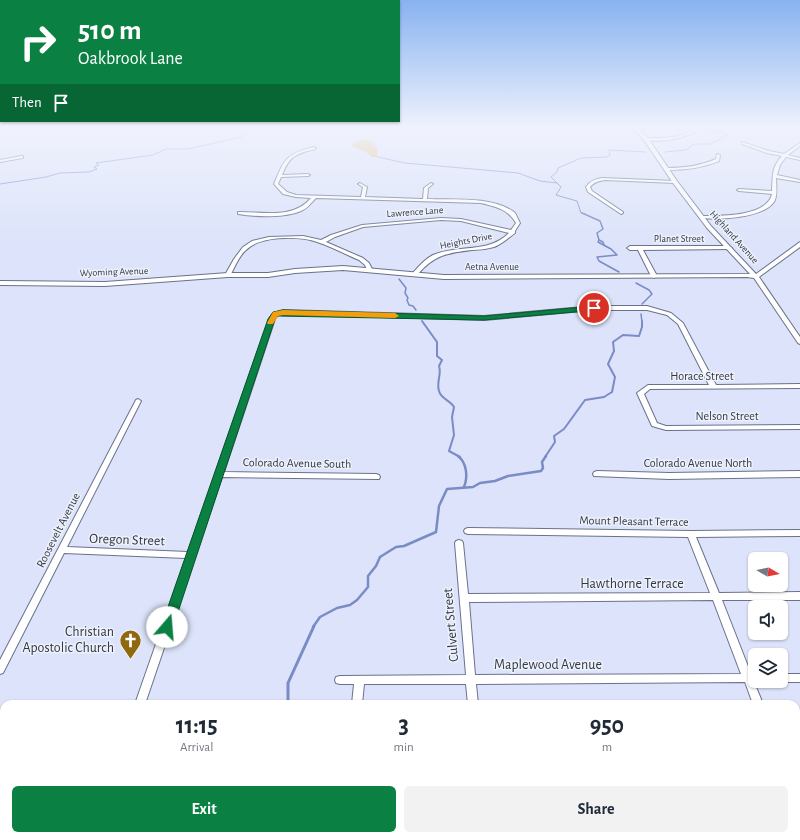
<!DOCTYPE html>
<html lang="en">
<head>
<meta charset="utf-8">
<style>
  body { margin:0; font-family:"Alegreya Sans",sans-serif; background:#f2f2f3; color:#1f2937; height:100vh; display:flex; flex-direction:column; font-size:15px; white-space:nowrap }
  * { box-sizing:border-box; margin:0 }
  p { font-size:13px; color:#747a83 }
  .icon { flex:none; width:22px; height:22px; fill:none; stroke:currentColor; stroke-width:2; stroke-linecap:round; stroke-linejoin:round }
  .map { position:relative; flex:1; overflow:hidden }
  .panel { position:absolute; left:0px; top:700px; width:800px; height:140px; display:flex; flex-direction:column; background:#fff; border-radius:12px 12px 0 0; box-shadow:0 1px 3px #0004 }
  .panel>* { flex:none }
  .banner { position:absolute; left:0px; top:0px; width:400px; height:122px; box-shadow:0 1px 3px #0004; background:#0b8043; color:#fff; overflow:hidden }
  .needle { width:26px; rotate:99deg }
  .fabs { position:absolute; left:748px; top:552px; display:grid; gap:8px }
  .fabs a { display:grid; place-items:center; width:40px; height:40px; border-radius:6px; background:#fff; box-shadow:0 1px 3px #0004; font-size:20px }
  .pin { position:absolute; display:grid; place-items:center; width:34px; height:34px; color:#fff; margin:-17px; border:2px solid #fff; border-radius:50%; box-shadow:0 1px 4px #0007 }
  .me { position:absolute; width:44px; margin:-22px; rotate:18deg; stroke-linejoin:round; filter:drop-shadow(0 0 3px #0008) }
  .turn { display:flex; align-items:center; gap:14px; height:84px; padding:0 12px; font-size:18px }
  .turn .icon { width:52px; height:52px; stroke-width:2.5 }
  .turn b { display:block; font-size:28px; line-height:34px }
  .then { display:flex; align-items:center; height:38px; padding:0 12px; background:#0003; gap:8px; font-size:15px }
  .eta { display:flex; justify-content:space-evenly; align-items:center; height:68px; text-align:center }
  .eta b { font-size:24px; font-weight:600; line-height:28px }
  .button { display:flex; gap:8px; margin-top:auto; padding:8px 12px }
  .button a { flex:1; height:46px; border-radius:6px; background:#0b8043; color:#fff; font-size:16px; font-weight:600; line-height:46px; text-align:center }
  .button a+a { background:#f2f2f3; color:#1f2937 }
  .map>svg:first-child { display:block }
  .green { fill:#e2b666 }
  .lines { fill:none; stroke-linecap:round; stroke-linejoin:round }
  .stream-far4 { stroke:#7a8bc5; stroke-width:1 }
  .stream-far3 { stroke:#7a8bc5; stroke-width:1.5 }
  .stream-far2 { stroke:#7a8bc5; stroke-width:2 }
  .stream-far1 { stroke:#7a8bc5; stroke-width:2.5 }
  .stream { stroke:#7a8bc5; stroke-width:3 }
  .minor-casing { stroke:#6a728b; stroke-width:2 }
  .tertiary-casing { stroke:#6a728b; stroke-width:2 }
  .minor { fill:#fff; fill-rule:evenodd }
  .tertiary { fill:#fff; fill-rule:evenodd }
  .route { fill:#0b8043; stroke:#07532c }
  .slow { fill:#f59e0b }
  .labels { text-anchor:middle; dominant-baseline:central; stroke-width:3; stroke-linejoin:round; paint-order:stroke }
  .far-street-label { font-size:10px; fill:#343843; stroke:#edf1fc }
  .street-label { font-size:12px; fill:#343843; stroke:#edf1fc }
  .near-street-label { font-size:14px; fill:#343843; stroke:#edf1fc }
  .near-poi-label { font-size:14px; fill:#343843; stroke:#edf1fc; text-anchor:end }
</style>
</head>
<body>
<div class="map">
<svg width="800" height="840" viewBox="0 0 800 840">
  <rect width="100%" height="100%" fill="#dce3fa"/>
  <path class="green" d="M365,139L374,143L378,151L377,154L378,157H372C367,150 358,151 352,146V144L358,141Z"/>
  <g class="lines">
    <g class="stream-far4">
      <polyline points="675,129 686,131"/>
      <polyline points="665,152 686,150 694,144 710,144 728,135 723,133 708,132"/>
      <polyline points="378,157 405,163 518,173 540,181 557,183"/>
      <polyline points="0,184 46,177 60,173 89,172 97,169 94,167 99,165 96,163 153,155 166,149 188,149 241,137 243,136 242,133 250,129"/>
      <polyline points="585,214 581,213 577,201 556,195 561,187 551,177 557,172 558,168 581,158 607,157 610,155 609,150 645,152"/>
    </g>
    <g class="stream-far3">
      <polyline points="582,213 600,221 603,229 597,233 599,240 598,242 611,249 617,255 597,257 599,261 619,272"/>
      <polyline points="599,240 603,242 604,245"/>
      <polyline points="399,279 406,288 405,293 408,298 407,300 409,305 413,306 416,310"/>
      <polyline points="636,283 649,290 652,294 642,304"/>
      <polyline points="641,314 642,322"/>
    </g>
    <g class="stream-far2">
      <path d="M422,321L437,342V356L442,360L439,366C442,374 436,382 439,391C441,399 450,400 454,407L452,417L454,435L449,451L460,457"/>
      <polyline points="545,457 555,442 554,436 564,429 585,400 604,397 612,392 615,377 608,364 614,351 613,342 623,335 639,336 642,327 642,321"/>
    </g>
    <g class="stream-far1">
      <path d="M458,456C467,463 468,477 464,487"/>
      <polyline points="313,627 320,617 337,608 350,605 357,600 368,587 368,576 376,566 380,557 396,547 404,546 436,532 439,506 447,489 473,487 480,483 495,481 508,476 541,471 543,468 542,462 546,456"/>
    </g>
    <g class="stream">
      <polyline points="288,704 288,683 314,626"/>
      <polyline points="318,836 319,840"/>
    </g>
    <defs>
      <g id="minor">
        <path d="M695,129H699C688,138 657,144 644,139L646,138C663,138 680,139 695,129Z"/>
        <path d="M742,142L769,151L784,154L800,143V146L788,155L800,158V160L786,157L780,165L777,175L800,180V182L776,178C776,185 778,195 774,202C763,218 718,220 700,218V217L702,216C720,216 767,217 772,194L739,191L737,190L739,189L772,191C773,176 771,168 782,156L767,153L742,144Z"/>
        <path d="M314,147L316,148L315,149C296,154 290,155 282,175L308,174L310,175L308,176L281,177L278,184L287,192L296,195L361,197L363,187L358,184L360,183L367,187L365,197L423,199L424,188L431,183L433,184L428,188L427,199C453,200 492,196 514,212C517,215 518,220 520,223L515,231V233C508,238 502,244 494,247C487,249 480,250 472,250C447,253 434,255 417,275L415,276L412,274C418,267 425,259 433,255C459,244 488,254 509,233L461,221L441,220L363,227L335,237L326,242L363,258L369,263L372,269L369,271L367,270L365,265L359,260C344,254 329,245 314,241C297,236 259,236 246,250C238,257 235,267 230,276H226L225,275L234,259L243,247L252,241L269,237L303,236L321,240L331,235L362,225L441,218L461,219L511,230L516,223C508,209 496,207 481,203L316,198C311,203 308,208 301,211C285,218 256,217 238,214V212H240C264,212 294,219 311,198L296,197L283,194L274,184C285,158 286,154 314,147Z"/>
        <path d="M717,154L720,155L719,161C702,168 685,170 667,170L665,169L667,168C684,168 700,166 716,159Z"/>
        <polygon points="22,156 23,156 23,158 0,162 0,160"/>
        <path d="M602,178L675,181L677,182L675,183L605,180C599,181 594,182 590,187L592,191L623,212V213L621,214L588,192L586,187C590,181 595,179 602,178Z"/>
        <polygon points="729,246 732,248 731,249 643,250 657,276 654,278 651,276 638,250 630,250 627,248 630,246"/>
        <polygon points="594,306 647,306 671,313 683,323 716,385 800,384 800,388 650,389 644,394 657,423 666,426 800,425 800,429 666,430 652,426 637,393 648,385 709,385 678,324 667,315 647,310 594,310 484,320 283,314 278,315 275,319 224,472 376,474 379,475 380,477 379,479 222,477 145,704 135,704 186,558 64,553 3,673 0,674 0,660 136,400 138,399 141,401 67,547 188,552 269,319 274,313 283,310 484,316"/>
        <polygon points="597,471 669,473 800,471 800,477 669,479 594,476 593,474 594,472"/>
        <path d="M468,528L691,531L800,530V536L696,537L719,593L800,592V600H722L751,674H755V681H759L754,682L763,704H753L745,682L476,684L478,704H468L466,684H364L362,704H352L354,684H340L336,683L335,680L336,677L340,676L466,675L455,543L456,541L459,540L462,541L463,543L468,594L710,593L688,537L468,534L465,533L464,531L465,529ZM713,600L741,674L475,675L469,602Z"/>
        <polygon points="781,674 800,674 800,682 781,682 777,681 781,681"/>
        <rect x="796" y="778" width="4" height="12"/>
        <polygon points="796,801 800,803 800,823 796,821"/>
        <polygon points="0,814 4,815 4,827 0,826"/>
        <polygon points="89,836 101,836 99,840 87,840"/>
        <rect x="233" y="836" width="12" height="4"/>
        <rect x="480" y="836" width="12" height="4"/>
      </g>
      <polygon id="tertiary" points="634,129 638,129 648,138 677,181 711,226 756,274 800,242 800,247 759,277 800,337 800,344 798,343 754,278 747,277 444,279 343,270 295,273 268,277 228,277 105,286 0,285 0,281 105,282 228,273 268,273 295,269 343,266 444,275 750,274 707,228 673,183 644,140"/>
    </defs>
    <use href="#minor" class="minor-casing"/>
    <use href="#tertiary" class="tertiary-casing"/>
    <use href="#minor" class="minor"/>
    <use href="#tertiary" class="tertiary"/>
  </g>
  <linearGradient id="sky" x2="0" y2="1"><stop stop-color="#88b2f0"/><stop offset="0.52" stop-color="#eff2fd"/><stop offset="1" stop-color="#eff2fd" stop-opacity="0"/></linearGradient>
  <rect width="800" height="246" fill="url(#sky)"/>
  <polygon class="route" points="594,306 598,308 597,310 484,320 278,316 275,319 173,627 171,631 167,632 163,631 161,627 268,319 273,312 283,310 484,316"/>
  <polygon class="slow" points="283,310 395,313 399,316 395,318 283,315 278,316 273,324 268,324 267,323 273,312"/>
  <defs>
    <symbol id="church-pin" viewBox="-11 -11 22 30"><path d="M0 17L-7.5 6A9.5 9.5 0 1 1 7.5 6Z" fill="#90690f" stroke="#edf1fc"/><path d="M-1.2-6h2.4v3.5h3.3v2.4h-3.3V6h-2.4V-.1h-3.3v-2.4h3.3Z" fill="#fff"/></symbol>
  </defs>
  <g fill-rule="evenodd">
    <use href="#church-pin" x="118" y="628" width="25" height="34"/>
  </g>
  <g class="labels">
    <g class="far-street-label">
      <text transform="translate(415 212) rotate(-4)">Lawrence Lane</text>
      <text transform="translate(734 237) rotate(48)">Highland Avenue</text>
      <text x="679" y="239">Planet Street</text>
      <text transform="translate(466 241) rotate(-11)">Heights Drive</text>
      <text x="492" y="267">Aetna Avenue</text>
      <text transform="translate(114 272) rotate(-2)">Wyoming Avenue</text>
    </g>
    <g class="street-label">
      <text x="702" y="376">Horace Street</text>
      <text x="727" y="416">Nelson Street</text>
      <text transform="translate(297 463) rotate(1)">Colorado Avenue South</text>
      <text x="698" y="463">Colorado Avenue North</text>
      <text transform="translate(634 521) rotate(1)">Mount Pleasant Terrace</text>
      <text transform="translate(58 530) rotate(-63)">Roosevelt Avenue</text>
    </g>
    <g class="near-street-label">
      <text transform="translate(127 540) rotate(2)">Oregon Street</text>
      <text x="632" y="584">Hawthorne Terrace</text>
      <text transform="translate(451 625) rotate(-95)">Culvert Street</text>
      <text x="548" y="665">Maplewood Avenue</text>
    </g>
    <g class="near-poi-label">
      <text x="114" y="632">Christian<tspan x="114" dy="16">Apostolic Church</tspan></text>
    </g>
  </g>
</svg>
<div class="fabs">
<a><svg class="needle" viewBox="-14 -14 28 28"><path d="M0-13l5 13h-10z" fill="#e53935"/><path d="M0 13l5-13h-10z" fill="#747a83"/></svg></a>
<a><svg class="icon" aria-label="sound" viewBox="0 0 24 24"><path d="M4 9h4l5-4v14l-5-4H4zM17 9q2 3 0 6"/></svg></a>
<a><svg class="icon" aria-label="layers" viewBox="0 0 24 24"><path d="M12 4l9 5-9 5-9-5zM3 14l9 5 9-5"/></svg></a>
</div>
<div class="pin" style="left:594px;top:308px;background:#d93025"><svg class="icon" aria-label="arrive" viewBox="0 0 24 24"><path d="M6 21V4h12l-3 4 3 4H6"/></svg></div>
<svg class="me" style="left:167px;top:627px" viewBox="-20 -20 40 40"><circle r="19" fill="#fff"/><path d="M0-13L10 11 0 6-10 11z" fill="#0b8043"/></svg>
<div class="banner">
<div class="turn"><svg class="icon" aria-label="right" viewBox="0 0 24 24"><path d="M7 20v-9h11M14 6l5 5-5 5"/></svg><div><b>510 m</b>Oakbrook Lane</div></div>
<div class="then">Then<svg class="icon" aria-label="arrive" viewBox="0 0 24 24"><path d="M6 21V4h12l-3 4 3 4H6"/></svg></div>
</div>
<section class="panel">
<div class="eta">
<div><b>11:15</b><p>Arrival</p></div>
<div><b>3</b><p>min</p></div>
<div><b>950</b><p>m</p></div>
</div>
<div class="button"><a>Exit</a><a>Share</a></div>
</section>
</div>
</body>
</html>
